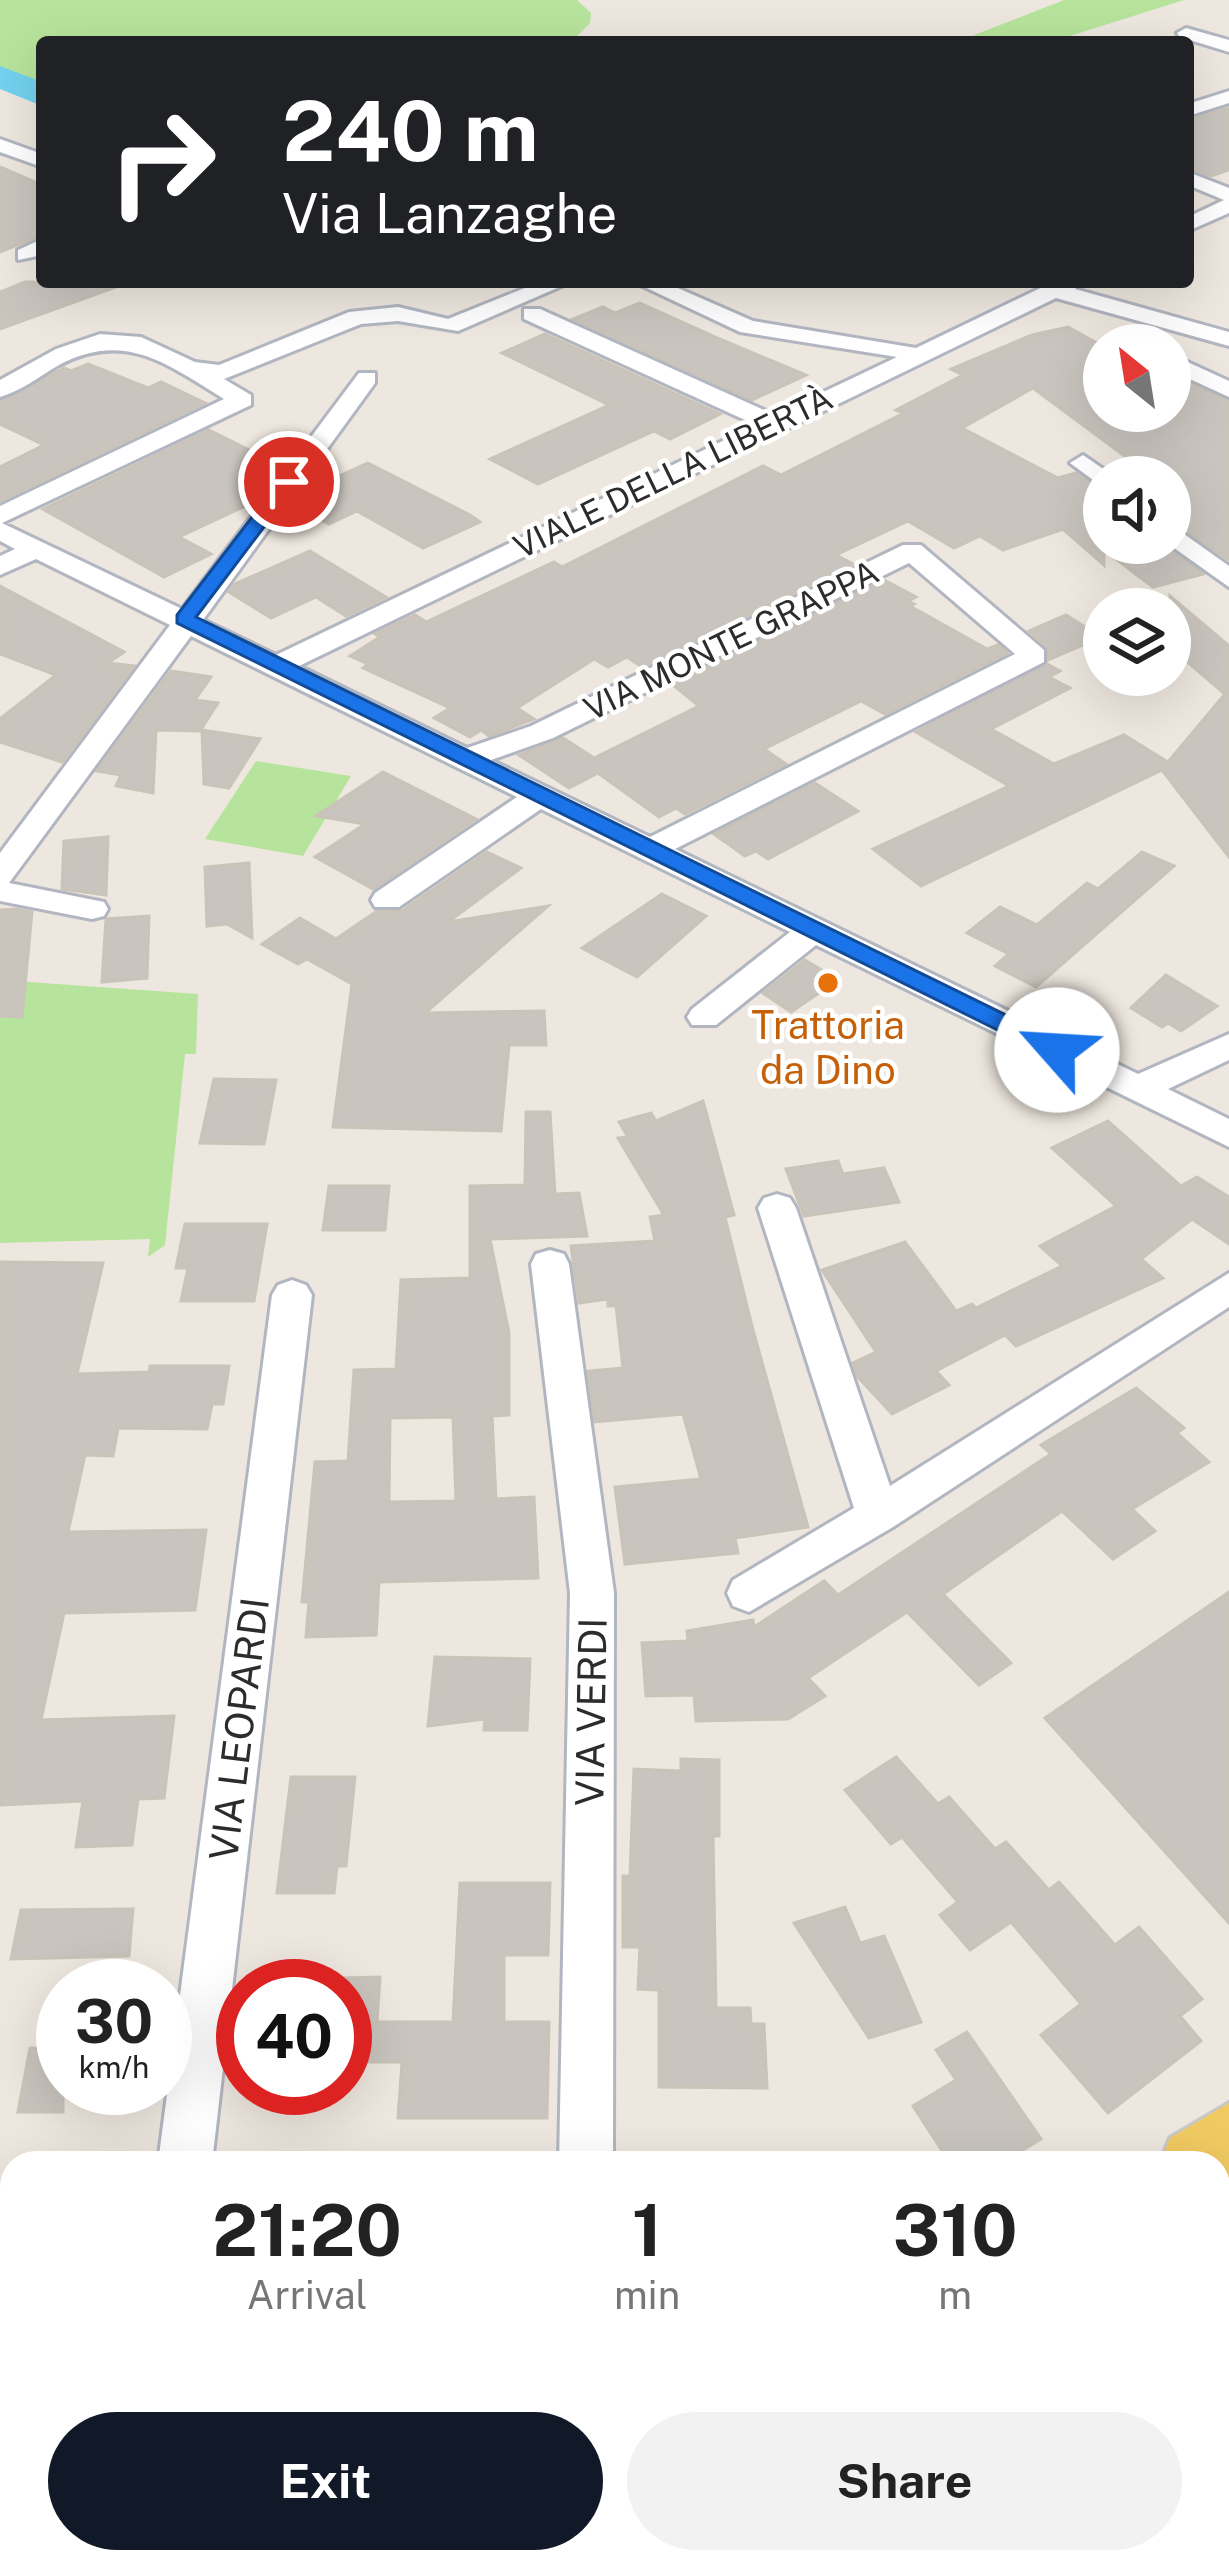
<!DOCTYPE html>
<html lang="en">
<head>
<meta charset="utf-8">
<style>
  body { margin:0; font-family:"Public Sans",sans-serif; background:#f2f2f2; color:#222; height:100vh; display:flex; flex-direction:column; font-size:45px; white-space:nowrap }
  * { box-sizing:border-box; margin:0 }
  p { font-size:39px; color:#767676 }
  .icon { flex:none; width:66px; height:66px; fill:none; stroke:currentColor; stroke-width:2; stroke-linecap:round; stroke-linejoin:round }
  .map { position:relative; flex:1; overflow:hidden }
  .side { position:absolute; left:0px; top:2151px; width:1230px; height:423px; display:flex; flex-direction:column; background:#fff; border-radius:36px 36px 0 0; box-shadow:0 12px 48px #0002 }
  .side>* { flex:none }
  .top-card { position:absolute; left:36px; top:36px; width:1158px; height:252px; border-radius:12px; box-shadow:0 12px 48px #0002; background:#202124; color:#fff; overflow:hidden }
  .needle { width:78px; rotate:330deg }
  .buttons { position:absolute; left:1083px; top:324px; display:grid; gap:24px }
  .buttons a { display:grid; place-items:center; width:108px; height:108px; border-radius:50%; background:#fff; box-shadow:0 12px 48px #0002; font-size:60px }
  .speed { position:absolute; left:36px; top:1959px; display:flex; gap:24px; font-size:60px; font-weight:700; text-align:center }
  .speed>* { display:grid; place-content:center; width:156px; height:156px; border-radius:50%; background:#fff; box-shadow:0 12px 48px #0002; line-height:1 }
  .speed small { font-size:30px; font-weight:400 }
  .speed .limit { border:18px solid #d22; background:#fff; color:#111 }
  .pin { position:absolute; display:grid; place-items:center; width:102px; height:102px; color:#fff; margin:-51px; border:6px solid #fff; border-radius:50%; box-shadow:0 3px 12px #0007 }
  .me { position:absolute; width:132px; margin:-66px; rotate:296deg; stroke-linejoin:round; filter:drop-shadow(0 0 9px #0008) }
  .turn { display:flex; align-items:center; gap:42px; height:252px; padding:0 48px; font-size:54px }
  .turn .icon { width:156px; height:156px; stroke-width:2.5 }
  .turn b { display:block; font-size:84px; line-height:102px }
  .eta { display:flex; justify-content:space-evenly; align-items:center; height:204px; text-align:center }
  .eta b { font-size:72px; font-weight:700; line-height:84px }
  .action { display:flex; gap:24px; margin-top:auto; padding:24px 48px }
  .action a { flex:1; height:138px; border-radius:72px; background:#111827; color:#fff; font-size:48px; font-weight:700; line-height:138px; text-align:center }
  .action a+a { background:#f2f2f2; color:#222 }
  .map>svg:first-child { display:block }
  .green { fill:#b7e49c }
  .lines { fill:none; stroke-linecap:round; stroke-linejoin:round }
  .river { fill:#73d2ef; fill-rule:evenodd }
  .building { fill:#c9c4be; stroke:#c9c3b8; stroke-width:3; fill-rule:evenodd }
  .minor-casing { stroke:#b2b6c0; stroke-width:6 }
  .major-casing { stroke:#c8c8c8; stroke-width:6 }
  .minor { fill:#fff; fill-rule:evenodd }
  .major { fill:#f0ca61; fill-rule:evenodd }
  .route { fill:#1a73e8; stroke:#114b97; stroke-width:3 }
  .food-dot { fill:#e8710a; stroke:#fff; stroke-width:4.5 }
  .labels { text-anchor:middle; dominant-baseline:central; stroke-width:9; stroke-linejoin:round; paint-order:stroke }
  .far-street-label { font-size:33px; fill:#2c2c2c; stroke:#fff }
  .food-label { font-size:39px; fill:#c56008; stroke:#fff }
  .street-label { font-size:39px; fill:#2c2c2c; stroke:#fff }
</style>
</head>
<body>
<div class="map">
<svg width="1229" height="2572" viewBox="0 0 1229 2572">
  <rect width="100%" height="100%" fill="#eee7df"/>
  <g class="green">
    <polygon points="0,0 577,0 591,13 590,23 571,42 42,42 42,99 0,81"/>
    <polygon points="1064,0 1184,0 1051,42 956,42"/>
    <polygon points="256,761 351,776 303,856 205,839"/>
    <polygon points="0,980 198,994 196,1054 185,1054 165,1245 148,1257 150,1239 0,1243"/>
  </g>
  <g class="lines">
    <polygon class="river" points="0,66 42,82 42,106 0,89"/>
  </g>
  <g class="building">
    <polygon points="1229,108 1229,170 1211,176 1188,168 1188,120"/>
    <polygon points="0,167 42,185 42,235 0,252"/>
    <polygon points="25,282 119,282 119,286 0,329 0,292"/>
    <polygon points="640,303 722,340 806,375 752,400 573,319 603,307 615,313"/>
    <polygon points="1068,327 1104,347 1104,411 1170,411 1170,385 1179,379 1229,401 1229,560 1170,520 1170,468 1149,474 1033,388 962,428 1058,478 1076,473 1104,492 1104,543 1163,543 1203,574 1153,587 1104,550 1104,565 1063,529 1003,550 980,536 954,548 908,521 836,555 853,564 642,667 627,657 608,667 594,659 517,708 534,719 489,736 481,730 470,737 434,718 450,708 363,668 368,664 350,656 380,637 375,634 415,615 426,622 554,562 562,567 763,466 781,475 904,413 896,410 963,375 951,369 1032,335"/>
    <polygon points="545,334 720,414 670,439 654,431 538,484 490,459 609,405 502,353"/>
    <polygon points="88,364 148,388 161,382 205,403 0,501 0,467 44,445 0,424 0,401 64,368 71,371"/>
    <polygon points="209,430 283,467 258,500 179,537 211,554 164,577 43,509"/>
    <polygon points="368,463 470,515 480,522 423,548 357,511 329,524 292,505 300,494"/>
    <polygon points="310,551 386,597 346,616 316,597 271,618 229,592 235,584"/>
    <polygon points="884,580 916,597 908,601 914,604 910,606 987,649 998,645 1007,653 885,714 861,701 764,749 786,764 685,814 676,808 659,817 598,773 569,788 519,755 563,738 594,758 699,706 672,684"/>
    <polygon points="0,586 124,652 108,663 134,666 62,762 0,742 0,719 56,675 0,654"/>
    <polygon points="1170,596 1229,646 1229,857 1162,770 921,886 873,849 1009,786 916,732 1047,664 1060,671 1049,677 1070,688 991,729 1054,764 1124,735 1168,762 1225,694 1170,647"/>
    <polygon points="1066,615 1101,637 1048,660 1047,647 1029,631"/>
    <polygon points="171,671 211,677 195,700 218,703 200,731 156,730 153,793 116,786 121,775 97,771"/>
    <polygon points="202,730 260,739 229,788 204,784"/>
    <polygon points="383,772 476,819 373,889 315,857 365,824 316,816"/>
    <polygon points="815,783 858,811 768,859 756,851 745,856 714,834"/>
    <polygon points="108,837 106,895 62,889 64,841"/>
    <polygon points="487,852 521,868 448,922 548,906 425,1013 544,1011 546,1045 509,1045 501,1131 333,1127 352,984 307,959 298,964 262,944 300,918 336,939 377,911 402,911"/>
    <polygon points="1142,852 1174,866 1036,987 995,966 1009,954 967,933 1000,907 1037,925 1087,883 1098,889"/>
    <polygon points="249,863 252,938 227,924 207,926 205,867"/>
    <polygon points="662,894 706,916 637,977 582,948"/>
    <polygon points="16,909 32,912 22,1017 0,1016 0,910"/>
    <polygon points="149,916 147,978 102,982 106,919"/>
    <polygon points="805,960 838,980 791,1012 763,993"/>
    <polygon points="1166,975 1217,1006 1181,1031 1168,1023 1162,1027 1131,1008"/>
    <polygon points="214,1079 276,1080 264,1144 200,1143"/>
    <polygon points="703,1101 734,1215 725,1217 753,1330 808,1527 735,1538 738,1553 625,1564 615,1487 701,1479 683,1414 595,1422 588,1371 623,1368 616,1306 608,1306 608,1299 579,1303 571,1246 655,1241 650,1217 664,1215 618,1138 628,1137 619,1122 651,1113 656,1121"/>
    <path d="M526,1112H550L555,1194L579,1193L587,1236L490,1239L509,1333V1415L492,1416L496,1499L534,1497L538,1578L379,1582L376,1635L306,1637L309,1602H302L315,1462L348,1461L354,1370L396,1369L401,1280L470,1278V1186L525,1185ZM453,1417L456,1501L389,1502L390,1418Z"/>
    <polygon points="1108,1121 1181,1186 1197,1177 1229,1197 1229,1244 1192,1219 1141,1259 1163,1278 1016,1346 1005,1335 936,1371 949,1385 892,1414 857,1376 853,1363 876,1352 822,1270 905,1242 956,1311 972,1304 976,1308 1062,1266 1040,1246 1116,1206 1052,1148"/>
    <polygon points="838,1161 843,1174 884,1168 899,1202 804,1216 786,1169"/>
    <polygon points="329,1186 389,1186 385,1230 323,1230"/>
    <polygon points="185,1224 267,1224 254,1301 181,1301 188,1268 176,1268"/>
    <polygon points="0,1262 103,1263 77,1374 149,1372 150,1366 229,1366 223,1404 212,1404 207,1429 118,1428 113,1456 85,1455 68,1532 206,1530 195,1610 64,1613 41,1720 174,1716 164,1798 138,1799 132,1845 76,1847 83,1801 0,1805"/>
    <polygon points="1136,1388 1184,1428 1177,1433 1209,1462 1132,1509 1155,1531 1113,1559 1062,1511 943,1594 1011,1663 979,1685 907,1612 808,1678 825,1696 788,1719 696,1721 694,1695 646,1696 642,1643 688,1641 687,1631 753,1620 754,1627 824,1581 838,1595 1051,1454 1041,1445"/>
    <polygon points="1229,1592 1229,1923 1045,1718"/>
    <polygon points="435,1657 530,1659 527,1730 484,1730 485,1719 428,1726"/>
    <polygon points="896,1757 938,1804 949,1797 995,1849 1006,1842 1049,1890 1059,1882 1115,1945 1139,1927 1202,1999 1180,2016 1201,2041 1108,2113 1041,2035 1081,2004 1011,1922 970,1950 940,1915 958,1902 902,1837 891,1844 845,1790"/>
    <polygon points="681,1759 719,1760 719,1836 713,1836 716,2008 750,2008 751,2024 764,2024 767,2088 659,2087 659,1990 638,1989 640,1947 623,1947 623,1876 630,1876 634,1769 681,1771"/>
    <polygon points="291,1777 355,1777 346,1866 337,1866 334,1893 277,1893"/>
    <polygon points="460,1883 550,1883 548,1955 504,1955 504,2022 549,2022 547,2118 398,2118 402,2062 345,2062 345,1978 380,1977 377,2022 453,2022"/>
    <polygon points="845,1907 860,1943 884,1936 921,2022 869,2038 794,1923"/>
    <polygon points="133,1909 129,1956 11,1959 21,1910"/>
    <polygon points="967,2032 1041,2139 1001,2163 950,2163 913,2106 956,2080 936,2050"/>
    <polygon points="30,2048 63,2049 63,2112 18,2112"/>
  </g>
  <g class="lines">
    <defs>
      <g id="minor">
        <polygon points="1186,28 1229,40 1229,52 1180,37 1177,33"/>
        <polygon points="1229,91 1229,103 1188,116 1188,104"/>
        <polygon points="0,139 42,154 42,167 0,152"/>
        <polygon points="1188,172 1229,188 1229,213 1188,231 1188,217 1224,200 1188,185"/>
        <polygon points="42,239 42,255 18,260 18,250"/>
        <path d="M540,282H571L458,331L398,321L361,324L224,379L251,395V405L2,523L182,609L359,373H375V383L203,620L276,655L756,425L524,319V309H540L775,415L897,357L740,332L634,282H664L753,321L916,348L1053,282H1082L1075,289L1229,332V346L1056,298L299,666L467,748L531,726L903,545H921L1044,650V662L675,849L1138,1074L1229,1034V1060L1168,1089L1229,1119V1147L816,945L716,1025H692L687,1017L692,1009L790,932L541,809L399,907H375L371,900L375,893L517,797L191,636L9,883L104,902L108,909L104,916L92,919L0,901V853L170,625L36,559L0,575V556L15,549L0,541V506L224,399C167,364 125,330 59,365C40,376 21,391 0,397V380L56,349L100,334L141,337L195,362L219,365L349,312L398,307L448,319ZM909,563L1015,654L650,837L491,760L553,738Z"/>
        <polygon points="1170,354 1229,381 1229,397 1170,370"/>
        <polygon points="1083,455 1115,477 1104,477 1104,488 1070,463"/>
        <polygon points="1170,524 1229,566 1229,587 1167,543"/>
        <polygon points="777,1194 790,1198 796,1208 890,1486 1229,1273 1229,1307 893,1527 749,1612 733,1606 727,1593 733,1580 854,1508 758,1208 764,1198"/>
        <polygon points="550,1250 564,1254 569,1264 614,1593 613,2163 559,2163 570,1593 531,1264 536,1254"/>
        <polygon points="292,1280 306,1285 312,1295 212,2163 158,2163 272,1295 278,1285"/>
        <polygon points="106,2562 166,2562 165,2572 105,2572"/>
      </g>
      <g id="major">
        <polygon points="1229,2103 1229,2181 1218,2189 1218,2163 1160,2163 1170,2138"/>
        <polygon points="412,2562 517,2562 513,2572 408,2572"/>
      </g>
    </defs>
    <use href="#minor" class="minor-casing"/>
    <use href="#major" class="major-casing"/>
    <use href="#minor" class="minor"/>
    <use href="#major" class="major"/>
  </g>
  <polygon class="route" points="282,478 298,482 196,617 1065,1044 1065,1055 1048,1055 177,623 177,615"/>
  <circle class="food-dot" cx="828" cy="983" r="12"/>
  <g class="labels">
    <g class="far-street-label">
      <text transform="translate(673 472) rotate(-26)">VIALE DELLA LIBERTÀ</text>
      <text transform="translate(731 640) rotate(-26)">VIA MONTE GRAPPA</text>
    </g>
    <g class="food-label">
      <text x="828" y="1025">Trattoria<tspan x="828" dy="45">da Dino</tspan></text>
    </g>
    <g class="street-label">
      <text transform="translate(591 1712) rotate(-89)">VIA VERDI</text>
      <text transform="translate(239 1729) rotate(-83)">VIA LEOPARDI</text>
    </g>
  </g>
</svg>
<div class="buttons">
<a><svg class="needle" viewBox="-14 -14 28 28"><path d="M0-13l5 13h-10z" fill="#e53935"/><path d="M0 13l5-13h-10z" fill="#767676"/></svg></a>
<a><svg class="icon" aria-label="sound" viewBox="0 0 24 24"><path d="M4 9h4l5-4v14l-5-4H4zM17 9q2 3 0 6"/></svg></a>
<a><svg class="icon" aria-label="layers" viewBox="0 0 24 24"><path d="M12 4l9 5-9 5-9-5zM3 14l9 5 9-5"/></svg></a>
</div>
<div class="speed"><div>30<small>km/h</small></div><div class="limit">40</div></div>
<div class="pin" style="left:289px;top:482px;background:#d93025"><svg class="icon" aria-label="arrive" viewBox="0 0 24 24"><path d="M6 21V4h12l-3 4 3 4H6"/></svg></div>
<svg class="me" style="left:1057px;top:1050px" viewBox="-20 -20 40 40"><circle r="19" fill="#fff"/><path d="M0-13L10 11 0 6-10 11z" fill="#1a73e8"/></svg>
<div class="top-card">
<div class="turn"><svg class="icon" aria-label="right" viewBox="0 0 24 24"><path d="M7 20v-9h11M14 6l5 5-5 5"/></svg><div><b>240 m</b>Via Lanzaghe</div></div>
</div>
<section class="side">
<div class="eta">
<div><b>21:20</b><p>Arrival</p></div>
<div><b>1</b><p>min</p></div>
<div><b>310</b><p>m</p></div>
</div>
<div class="action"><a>Exit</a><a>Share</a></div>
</section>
</div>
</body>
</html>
